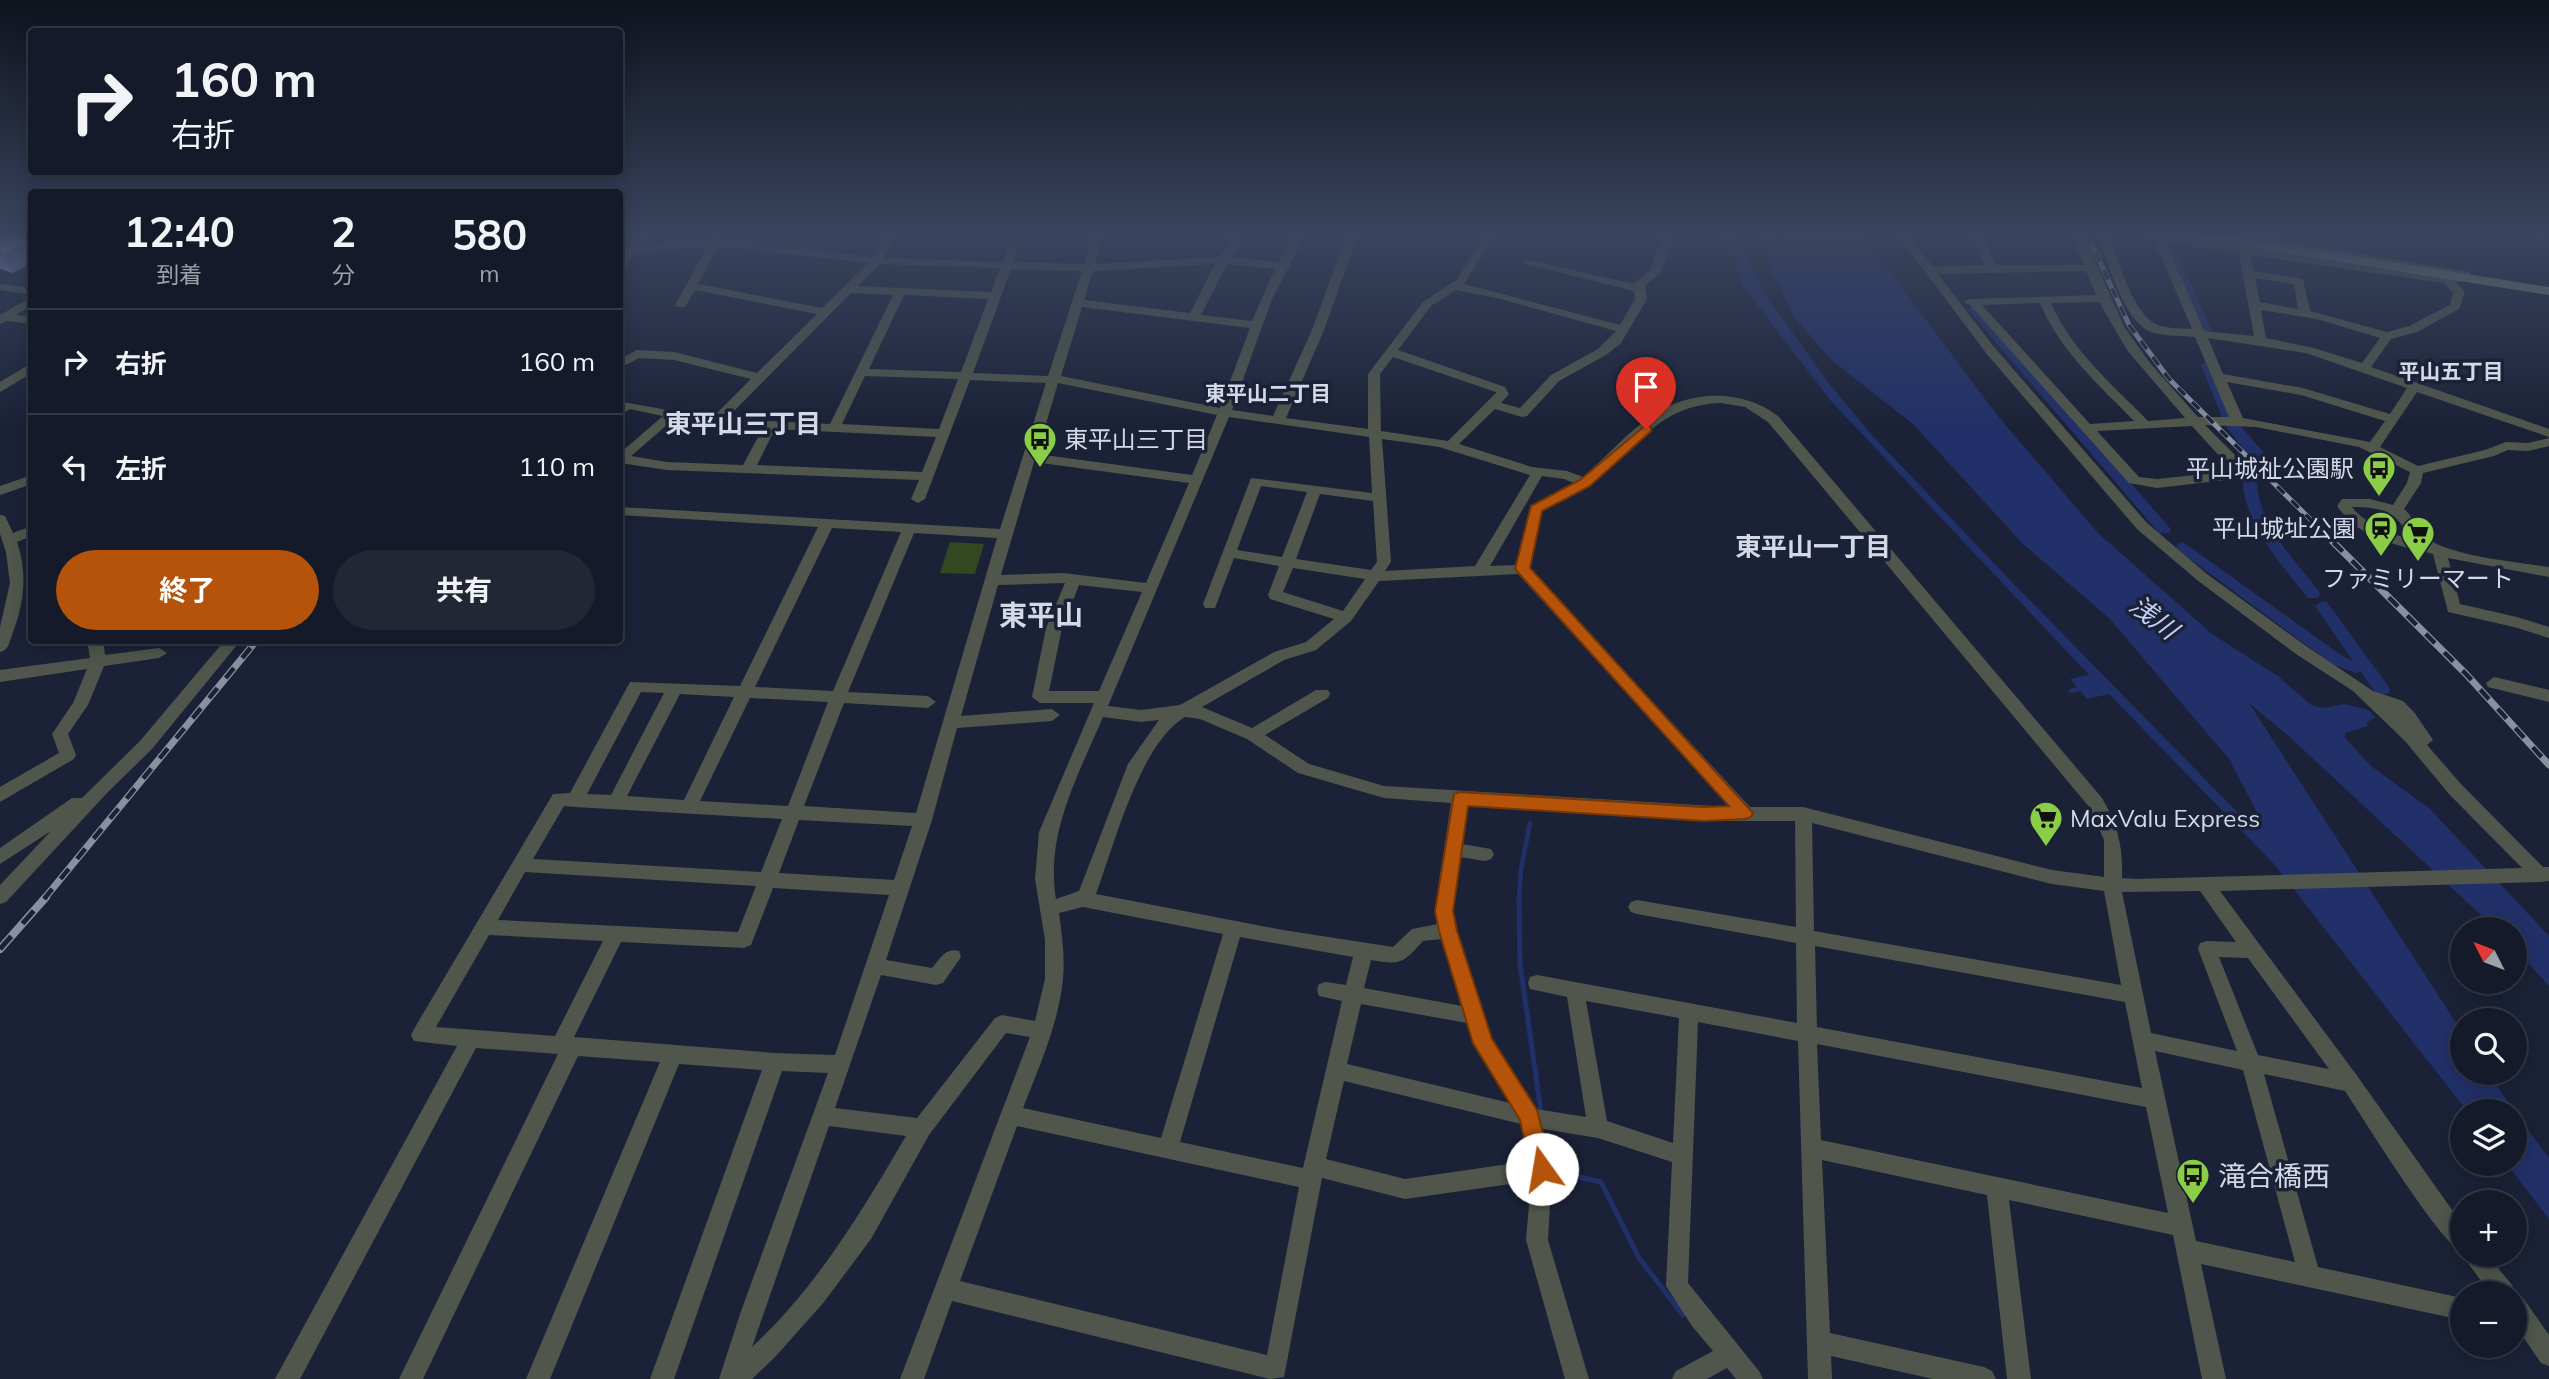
<!DOCTYPE html>
<html lang="ja">
<head>
<meta charset="utf-8">
<style>
  body { margin:0; font-family:Mulish,"Noto Sans JP",sans-serif; background:#212735; color:#f1f3f6; height:100vh; display:flex; flex-direction:column; font-size:26px; white-space:nowrap }
  * { box-sizing:border-box; margin:0 }
  p { font-size:23px; color:#9da1a8 }
  .icon { flex:none; width:38px; height:38px; fill:none; stroke:currentColor; stroke-width:2; stroke-linecap:round; stroke-linejoin:round }
  .map { position:relative; flex:1; overflow:hidden }
  .side { position:absolute; left:28px; top:189px; width:595px; height:455px; display:flex; flex-direction:column; background:#141a29; border-radius:7px; box-shadow:0 4px 18px #0003,0 0 0 2px #333846 }
  .side>* { flex:none }
  .top-card { position:absolute; left:28px; top:28px; width:595px; height:147px; border-radius:7px; box-shadow:0 4px 18px #0003,0 0 0 2px #333846; background:#141a29; color:#f1f3f6; overflow:hidden }
  .needle { width:46px; rotate:312deg }
  .tools { position:absolute; left:2450px; top:917px; display:grid; gap:14px }
  .tools a { display:grid; place-items:center; width:77px; height:77px; border-radius:50%; background:#141a29; box-shadow:0 4px 18px #0003,0 0 0 2px #333846; font-size:35px }
  .pin { position:absolute; display:grid; place-items:center; width:60px; height:60px; color:#fff; margin:-72px -30px; border-radius:50% 50% 50% 0; rotate:-45deg; box-shadow:0 0 7px #0007 }
  .pin .icon { rotate:45deg }
  .me { position:absolute; width:77px; margin:-38px; rotate:347deg; stroke-linejoin:round; filter:drop-shadow(0 0 5px #0008) }
  .turn { display:flex; align-items:center; gap:24px; height:147px; padding:0 28px; font-size:32px }
  .turn .icon { width:91px; height:91px; stroke-width:2.5 }
  .turn b { display:block; font-size:49px; line-height:60px }
  .eta { display:flex; justify-content:space-evenly; align-items:center; height:119px; text-align:center }
  .eta b { font-size:42px; font-weight:700; line-height:49px }
  .button { display:flex; gap:14px; margin-top:auto; padding:14px 28px }
  .button a { flex:1; height:80px; border-radius:42px; background:#b45309; color:#fff; font-size:28px; font-weight:700; line-height:80px; text-align:center }
  .button a+a { background:#212735; color:#f1f3f6 }
  ul { padding:0; list-style:none }
  li { display:flex; align-items:center; gap:21px; height:105px; padding:0 28px; border-top:2px solid #333846 }
  li div { flex:1 }
  li b { display:block; font-size:26px }
  li em { font-style:normal }
  .map>svg:first-child { display:block }
  .green { fill:#334721 }
  .water { fill:#213068 }
  .lines { fill:none; stroke-linecap:round; stroke-linejoin:round }
  .stream-far1 { stroke:#213068; stroke-width:4.5 }
  .stream { stroke:#213068; stroke-width:5 }
  .canal { fill:#213068; fill-rule:evenodd }
  .minor { fill:#50564b; fill-rule:evenodd }
  .major { fill:#7b8872; fill-rule:evenodd }
  .rail-far2-casing { stroke:#8990a0; stroke-width:5 }
  .rail-far1-casing { stroke:#8990a0; stroke-width:7 }
  .rail-casing { stroke:#8990a0; stroke-width:8 }
  .rail-far2 { stroke:#1b2237; stroke-width:3.5; stroke-dasharray:10; stroke-linecap:butt }
  .rail-far1 { stroke:#1b2237; stroke-width:4.5; stroke-dasharray:13; stroke-linecap:butt }
  .rail { stroke:#1b2237; stroke-width:5; stroke-dasharray:17; stroke-linecap:butt }
  .wall { fill:#99aad9 }
  .shaded-wall { fill:#7d8bb0 }
  .building { fill:#b2c6fc; stroke:#7d8bb0; stroke-width:2 }
  .route { fill:#b45309; stroke:#753606; stroke-width:2 }
  .labels { text-anchor:middle; dominant-baseline:central; stroke-width:7; stroke-linejoin:round; paint-order:stroke }
  .far-neighbourhood-label { font-size:21px; font-weight:bold; fill:#d3d9e7; stroke:#1b2237 }
  .poi-label { font-size:24px; fill:#d3d9e7; stroke:#1b2237; text-anchor:start }
  .neighbourhood-label { font-size:26px; font-weight:bold; fill:#d3d9e7; stroke:#1b2237 }
  .water-label { font-size:26px; font-style:italic; fill:#c1cef2; stroke:#1b2237 }
  .quarter-label { font-size:28px; font-weight:bold; fill:#d3d9e7; stroke:#1b2237 }
  .near-poi-label { font-size:28px; fill:#d3d9e7; stroke:#1b2237; text-anchor:start }
</style>
</head>
<body>
<div class="map">
<svg width="2549" height="1379" viewBox="0 0 2549 1379">
  <rect width="100%" height="100%" fill="#1b2237"/>
  <polygon class="green" points="950,542 984,544 975,574 940,573"/>
  <g class="water">
    <polygon points="1711,234 1737,234 1763,292 1828,382 1871,434 2006,576 2247,822 2257,812 2229,759 2110,619 2023,544 1913,424 1831,360 1794,317 1754,234 1862,234 1997,415 2098,533 2212,634 2279,677 2311,705 2323,708 2344,704 2368,710 2376,717 2366,723 2368,726 2345,733 2345,738 2371,766 2430,809 2549,936 2549,986 2515,949 2515,929 2496,929 2293,740 2249,703 2462,1032 2462,1073 2489,1073 2514,1111 2467,1111 2274,864 2109,694 2087,699 2070,679 2089,675 1831,401 1743,286 1733,257"/>
    <polygon points="2515,1112 2549,1158 2549,1219 2507,1164 2515,1164"/>
  </g>
  <g class="lines">
    <g class="stream-far1">
      <polyline points="2071,691 2084,688"/>
      <polyline points="1519,899 1521,869 1530,823"/>
    </g>
    <g class="stream">
      <polyline points="1519,897 1520,964 1541,1112"/>
      <polyline points="1546,1138 1549,1158"/>
      <polyline points="1551,1171 1601,1182 1639,1258 1683,1315"/>
    </g>
    <g class="canal">
      <polygon points="2162,239 2171,241 2212,331 2210,334 2206,335 2200,331 2161,241"/>
      <polygon points="1973,306 1977,307 2169,527 2171,530 2169,533 2159,533 1969,311 1969,307"/>
      <polygon points="2207,361 2213,365 2233,415 2232,418 2222,418 2221,415 2201,365"/>
      <polygon points="2232,421 2237,422 2264,453 2266,456 2263,461 2253,461 2227,428 2227,422"/>
      <path d="M2250,465L2257,469C2252,517 2291,556 2318,590L2320,594L2318,598H2308C2279,561 2238,518 2243,469Z"/>
      <polygon points="2183,542 2342,656 2353,661 2315,606 2322,601 2327,602 2388,686 2390,690 2388,694 2376,694 2361,672 2355,673 2332,664 2178,550 2176,547 2178,544"/>
    </g>
    <g class="minor">
      <path d="M634,234H645L638,246L716,239L873,257L885,234H896L884,258L1003,262L1009,246L1014,243L1019,246L1014,262L1084,264L1093,234H1104L1095,264L1220,257L1229,245L1230,234H1240L1239,245L1231,257L1278,262L1295,234H1306L1272,299L1232,410L1273,416L1312,330L1347,234H1358L1324,330L1286,418L1368,429V374L1423,302L1456,280L1486,234H1497L1464,284L1620,325L1635,299L1634,291L1522,263L1528,260L1634,284L1650,270L1663,234H1674L1661,272L1645,286L1647,299L1621,343L1606,355L1559,381L1527,416L1522,417L1495,409L1459,444L1532,467L1567,471L1583,477C1606,457 1627,433 1651,416C1688,390 1742,388 1778,416L2102,798C2118,825 2123,847 2122,878L2136,879L2522,868L2449,794L2405,741L2353,691L2296,654L2197,580L2137,529L1986,353L1897,234H1908L1933,267L1985,265L1972,234H1983L1996,265H2084L2072,234H2083L2125,328L2150,363L2198,417H2229L2195,337C2181,335 2159,337 2147,330C2122,316 2107,260 2098,234H2109C2117,258 2132,310 2154,323C2163,329 2181,328 2192,329L2154,240L2130,234H2161L2240,247L2245,240L2222,234H2249L2470,272V280L2456,282L2465,292L2459,309L2417,332L2391,339L2371,367L2549,429V437L2417,392L2380,447L2418,466L2485,450L2506,442L2528,443L2549,438V446L2528,451L2508,450L2494,456L2423,473L2421,483L2404,509C2413,516 2415,527 2423,535C2444,556 2518,562 2549,567V577L2448,558L2460,604L2517,617L2549,627V638L2514,627L2448,612L2433,554C2397,545 2359,539 2337,506L2342,499H2370L2393,505L2407,483L2410,472L2359,447L2256,427L2205,425L2245,465L2247,468L2243,478L2157,488L2129,483L1970,305L1963,302L1969,299L2096,295L2086,271L1938,274L1994,347L2147,523L2207,574L2306,646L2373,691L2403,701L2414,712L2433,740L2427,745L2461,784L2543,867H2549V881L2540,882L2220,891L2358,1077L2462,1224V1252C2440,1243 2363,1118 2345,1091L2264,1074L2318,1267L2462,1298V1320L2201,1264L2226,1379H2202L2173,1235L2009,1200L2031,1379H2007L1987,1195L1822,1160L1830,1333L1984,1367L1992,1371L1996,1379H1933L1831,1356L1832,1379H1808L1798,1041L1698,1022L1688,1283L1759,1371L1763,1379H1736L1727,1368L1707,1379H1672L1676,1371L1713,1351L1692,1326L1666,1286L1672,1162L1598,1138L1543,1129L1552,1169L1548,1240L1589,1379H1565L1526,1240L1531,1181L1405,1199L1322,1178L1284,1377L1270,1379L952,1301L924,1379H900L1030,1037L1006,1033L929,1135L871,1239L824,1302L776,1356L752,1379H719L740,1314L828,1073L782,1071L674,1379H650L762,1070L679,1064L550,1379H526L660,1062L578,1056L423,1379H399L558,1054L476,1048L300,1379H275L457,1046L414,1041L411,1035L414,1029L553,794L570,793L630,682L740,686L818,527L620,515V507L1000,529L1046,383L970,380L925,499L918,503L911,499L919,480L667,470L620,463V453L663,416L630,409L620,415V405L623,402L712,418L751,379L674,360L639,358L620,368V359L637,350L674,352L757,373L817,314L695,290L685,307H677L675,305L708,246L634,253L624,269L620,270V259ZM2251,241L2456,276L2401,272L2250,248ZM2166,242L2239,253L2254,336L2204,331ZM719,246L868,263L822,308L698,284ZM2250,255L2444,283L2453,293L2450,305L2409,326L2387,332L2310,311L2303,279L2254,271ZM880,264L1000,268L991,292L858,286ZM1215,264L1190,313L1084,300L1093,271ZM1227,264L1275,269L1252,321L1201,315ZM1011,269L1082,271L1048,376L973,373ZM2255,278L2294,284L2298,309L2260,302ZM1456,290L1501,299L1616,331L1598,349L1551,375L1520,408L1501,403L1509,394L1505,387L1398,350L1431,306ZM851,293L893,295L830,424L726,419ZM904,295L988,299L961,372L869,369ZM2099,302L2127,350L2185,418L2148,421C2112,384 2072,351 2051,303ZM2040,303C2060,351 2099,385 2134,421L2090,424L1982,305ZM1082,307L1250,328L1220,408L1061,376ZM2261,310L2317,319L2380,338L2362,363L2314,348L2266,338ZM2208,338L2306,353L2407,388L2390,414L2303,388L2223,374ZM1393,357L1496,392V393L1448,441L1381,431L1380,374ZM865,376L958,379L939,429L842,424ZM2227,382L2301,395L2385,421L2370,442L2243,418ZM1058,383L1217,415L1192,475L1037,454ZM1721,403L1745,407L1768,422L2090,808L2104,840V877L2052,870L1803,807H1750L1529,568L1542,511C1558,503 1576,496 1590,485C1637,450 1656,405 1721,403ZM1229,417L1369,437L1372,493L1251,478L1203,604L1205,608H1215L1234,558L1279,566L1268,595L1270,599L1334,619L1306,642L1274,652L1180,705L1141,710L1108,706ZM675,418L715,426L763,428L743,465L667,462L631,456ZM2192,426L2233,471L2157,479L2139,477L2097,431ZM775,429L936,437L922,472L757,465ZM1382,439L1439,447L1530,475L1475,566L1385,571L1391,562ZM1034,462L1189,483L1146,583L1063,573L1001,575ZM1542,476L1564,479L1574,483L1531,506L1516,565L1490,566ZM1261,486L1307,492L1282,557L1237,550ZM1320,494L1373,501L1377,562L1371,570L1296,559ZM2352,507C2386,508 2394,510 2412,540C2390,533 2366,525 2352,507ZM832,528L901,532L833,691L755,687ZM914,533L997,538L916,813L804,806L844,703L928,708L936,702L928,696L848,692ZM1293,568L1365,579L1343,611L1283,592ZM1518,574L1730,807L1384,786L1309,764L1265,735L1328,698L1330,694L1328,690H1316L1252,728L1202,707L1284,660L1316,650L1351,621L1379,581ZM1065,583L1046,628L1032,697L1040,703H1094L1039,832L1035,879L1045,940V979L1035,1021L1002,1015L995,1018L917,1118L835,1108L881,975L936,985L943,983L961,957L959,951C945,947 940,959 932,968L886,960L932,820L957,728L1052,721L1060,715L1052,709L961,716L998,585ZM1079,585L1142,592L1099,691H1049L1062,628ZM641,692L664,693L611,795L587,794ZM680,694L734,697L684,800L627,796ZM750,698L828,702L788,806L700,801ZM1103,717L1141,722L1159,720L1128,764L1079,891L1056,899C1045,834 1078,776 1103,717ZM1185,717L1200,719L1247,739L1298,773L1384,798L1451,803L1435,910L1438,924L1412,929L1393,947L1283,930L1096,894C1114,846 1140,743 1185,717ZM1468,804L1704,821H1795L1796,927L1637,900L1631,902L1628,907L1631,912L1637,914L1796,943L1797,1023L1537,975L1530,977L1528,983L1530,989L1567,997L1586,1117L1536,1109L1492,1040L1457,931L1453,910L1460,857L1485,861L1491,859L1494,854L1491,849L1462,844ZM564,806L575,807L782,819L761,872L533,859ZM799,820L912,826L894,880L779,873ZM1812,823L2052,884L2104,891L2121,985L1814,931ZM525,872L756,886L738,932L498,920ZM773,888L889,895L835,1055L775,1053L574,1037L621,942L744,948L751,945ZM2200,891L2236,942L2207,941L2200,943L2198,949L2237,1051L2151,1033L2122,892ZM1083,907L1223,934L1161,1138L1023,1108C1039,1067 1059,1023 1063,978C1065,957 1062,935 1059,913ZM489,935L603,941L555,1036L436,1027ZM1240,937L1353,957L1346,985L1326,982L1319,984L1317,990L1319,996L1342,1001L1303,1168L1180,1142ZM1441,939L1462,1006L1364,988L1371,960C1401,965 1402,964 1423,941ZM1815,946L2125,1002L2142,1088L1817,1027ZM2219,957L2248,958L2329,1069L2258,1055ZM1586,1001L1679,1018L1673,1143L1607,1121ZM1361,1004L1467,1023L1476,1049L1510,1103L1347,1064ZM1817,1044L2146,1107L2168,1213L1821,1140ZM2155,1051L2243,1070L2295,1262L2196,1241ZM1344,1081L1521,1124L1530,1161L1405,1179L1326,1159ZM829,1126L906,1136C862,1211 817,1287 752,1347ZM1017,1126L1299,1187L1267,1355L960,1281Z"/>
      <polygon points="2525,234 2543,234 2544,236 2539,239"/>
      <polygon points="0,284 32,288 32,295 0,290"/>
      <polygon points="32,297 32,305 16,315 32,317 32,324 7,321 0,324 0,315"/>
      <polygon points="32,363 32,373 0,392 0,382"/>
      <polygon points="32,475 32,484 0,495 0,486"/>
      <path d="M0,515L5,516L13,533L32,526V536L17,542C28,574 24,604 12,635C9,643 9,650 0,652V627L10,583L6,552L0,534Z"/>
      <polygon points="87,640 103,640 105,655 159,648 167,653 159,658 104,666 88,705 68,734 76,755 74,759 0,802 0,787 59,753 52,734 73,703 87,669 0,682 0,670 90,658"/>
      <polygon points="225,640 241,640 152,749 108,792 6,902 0,904 0,885 51,831 0,864 0,848 72,798 82,798 140,741"/>
      <polygon points="2494,677 2549,690 2549,702 2488,687 2486,683"/>
      <polygon points="2462,1255 2487,1255 2512,1285 2515,1293 2515,1294 2490,1293"/>
      <polygon points="2515,1295 2523,1298 2549,1335 2549,1366 2541,1363 2515,1325"/>
    </g>
    <polygon class="major" points="2182,234 2216,234 2549,287 2549,295 2188,238"/>
    <defs>
      <polyline id="rail-far2" points="2087,234 2129,325 2169,379 2317,526"/>
      <g id="rail-far1">
        <polyline points="2315,524 2466,674 2549,765"/>
        <polyline points="44,899 257,640"/>
      </g>
      <polyline id="rail" points="0,949 46,897"/>
    </defs>
    <use href="#rail-far2" class="rail-far2-casing"/>
    <use href="#rail-far1" class="rail-far1-casing"/>
    <use href="#rail" class="rail-casing"/>
    <use href="#rail-far2" class="rail-far2"/>
    <use href="#rail-far1" class="rail-far1"/>
    <use href="#rail" class="rail"/>
  </g>
  <polygon class="wall" points="0,239 13,273 0,269"/>
  <polygon class="shaded-wall" points="32,241 32,263 13,273 1,256"/>
  <polygon class="building" points="9,234 16,234 32,239 32,241 0,256 0,239"/>
  <linearGradient id="sky" x2="0" y2="1"><stop stop-color="#0f131e"/><stop offset="0.55" stop-color="#39445e"/><stop offset="1" stop-color="#39445e" stop-opacity="0"/></linearGradient>
  <rect width="2549" height="427" fill="url(#sky)"/>
  <polygon class="route" points="1646,425 1651,426 1651,431 1590,486 1542,511 1530,568 1753,813 1751,817 1745,819 1704,821 1468,806 1453,911 1457,931 1492,1039 1537,1110 1552,1169 1549,1176 1542,1179 1534,1176 1531,1169 1520,1120 1473,1043 1439,931 1435,911 1454,794 1460,792 1704,807 1729,806 1515,569 1531,506 1580,480"/>
  <defs>
    <symbol id="bus-pin" viewBox="-11 -11 22 30"><path d="M0 17L-7.5 6A9.5 9.5 0 1 1 7.5 6Z" fill="#8ace47" stroke="#1b2237"/><path d="M-5-6H5V4H4V6H2V4H-2V6H-4V4H-5ZM-3.5-4V0h7V-4ZM-3.5 1.2v1.5H-2V1.2ZM2 1.2v1.5H3.5V1.2Z" fill="#111"/></symbol>
    <symbol id="station-pin" viewBox="-11 -11 22 30"><path d="M0 17L-7.5 6A9.5 9.5 0 1 1 7.5 6Z" fill="#8ace47" stroke="#1b2237"/><path d="M-3-6H3Q5-6 5-4V2Q5 4 3 4L4.5 6H3L1.5 4h-3L-3 6H-4.5L-3 4Q-5 4-5 2V-4Q-5-6-3-6ZM-3.5-4v3h7v-3ZM-3.5 1v1.5H-2V1ZM2 1v1.5H3.5V1Z" fill="#111"/></symbol>
    <symbol id="supermarket-pin" viewBox="-11 -11 22 30"><path d="M0 17L-7.5 6A9.5 9.5 0 1 1 7.5 6Z" fill="#8ace47" stroke="#1b2237"/><path d="M-6-5.5h2.5l.6 2H6L4.5 2H-2.5L-4.4-4H-6ZM-1.5 3.2a1.3 1.3 0 1 0 .1 0ZM3 3.2a1.3 1.3 0 1 0 .1 0Z" fill="#111"/></symbol>
  </defs>
  <g fill-rule="evenodd">
    <use href="#bus-pin" x="1021" y="420" width="38" height="52"/>
    <use href="#bus-pin" x="2360" y="449" width="38" height="52"/>
    <use href="#station-pin" x="2362" y="509" width="38" height="52"/>
    <use href="#supermarket-pin" x="2399" y="514" width="38" height="52"/>
    <use href="#supermarket-pin" x="2027" y="799" width="38" height="52"/>
    <use href="#bus-pin" x="2174" y="1156" width="38" height="52"/>
  </g>
  <g class="labels">
    <g class="far-neighbourhood-label">
      <text x="2451" y="371">平山五丁目</text>
      <text x="1268" y="393">東平山二丁目</text>
    </g>
    <g class="poi-label">
      <text x="1064" y="439">東平山三丁目</text>
      <text x="2354" y="468" text-anchor="end">平山城祉公園駅</text>
      <text x="2356" y="528" text-anchor="end">平山城址公園</text>
      <text x="2418" y="578" text-anchor="middle">ファミリーマート</text>
      <text x="2070" y="818">MaxValu Express</text>
    </g>
    <g class="neighbourhood-label">
      <text x="743" y="423">東平山三丁目</text>
      <text x="1813" y="546">東平山一丁目</text>
    </g>
    <g class="water-label">
      <text transform="translate(2154 617) rotate(38)">浅川</text>
    </g>
    <g class="quarter-label">
      <text x="1041" y="614">東平山</text>
    </g>
    <g class="near-poi-label">
      <text x="2218" y="1175">滝合橋西</text>
    </g>
  </g>
</svg>
<div class="tools">
<a><svg class="needle" viewBox="-14 -14 28 28"><path d="M0-13l5 13h-10z" fill="#e53935"/><path d="M0 13l5-13h-10z" fill="#9da1a8"/></svg></a>
<a><svg class="icon" aria-label="search" viewBox="0 0 24 24"><circle cx="10" cy="10" r="6"/><path d="M15 15l6 6"/></svg></a>
<a><svg class="icon" aria-label="layers" viewBox="0 0 24 24"><path d="M12 4l9 5-9 5-9-5zM3 14l9 5 9-5"/></svg></a>
<a>+</a>
<a>−</a>
</div>
<div class="pin" style="left:1646px;top:429px;background:#d93025"><svg class="icon" aria-label="arrive" viewBox="0 0 24 24"><path d="M6 21V4h12l-3 4 3 4H6"/></svg></div>
<svg class="me" style="left:1542px;top:1169px" viewBox="-20 -20 40 40"><circle r="19" fill="#fff"/><path d="M0-13L10 11 0 6-10 11z" fill="#b45309"/></svg>
<div class="top-card">
<div class="turn"><svg class="icon" aria-label="right" viewBox="0 0 24 24"><path d="M7 20v-9h11M14 6l5 5-5 5"/></svg><div><b>160 m</b>右折</div></div>
</div>
<section class="side">
<div class="eta">
<div><b>12:40</b><p>到着</p></div>
<div><b>2</b><p>分</p></div>
<div><b>580</b><p>m</p></div>
</div>
<ul>
<li><svg class="icon" aria-label="right" viewBox="0 0 24 24"><path d="M7 20v-9h11M14 6l5 5-5 5"/></svg><div><b>右折</b></div><em>160 m</em></li>
<li><svg class="icon" aria-label="left" viewBox="0 0 24 24"><path d="M17 20v-9H6M10 6l-5 5 5 5"/></svg><div><b>左折</b></div><em>110 m</em></li>
</ul>
<div class="button"><a>終了</a><a>共有</a></div>
</section>
</div>
</body>
</html>
